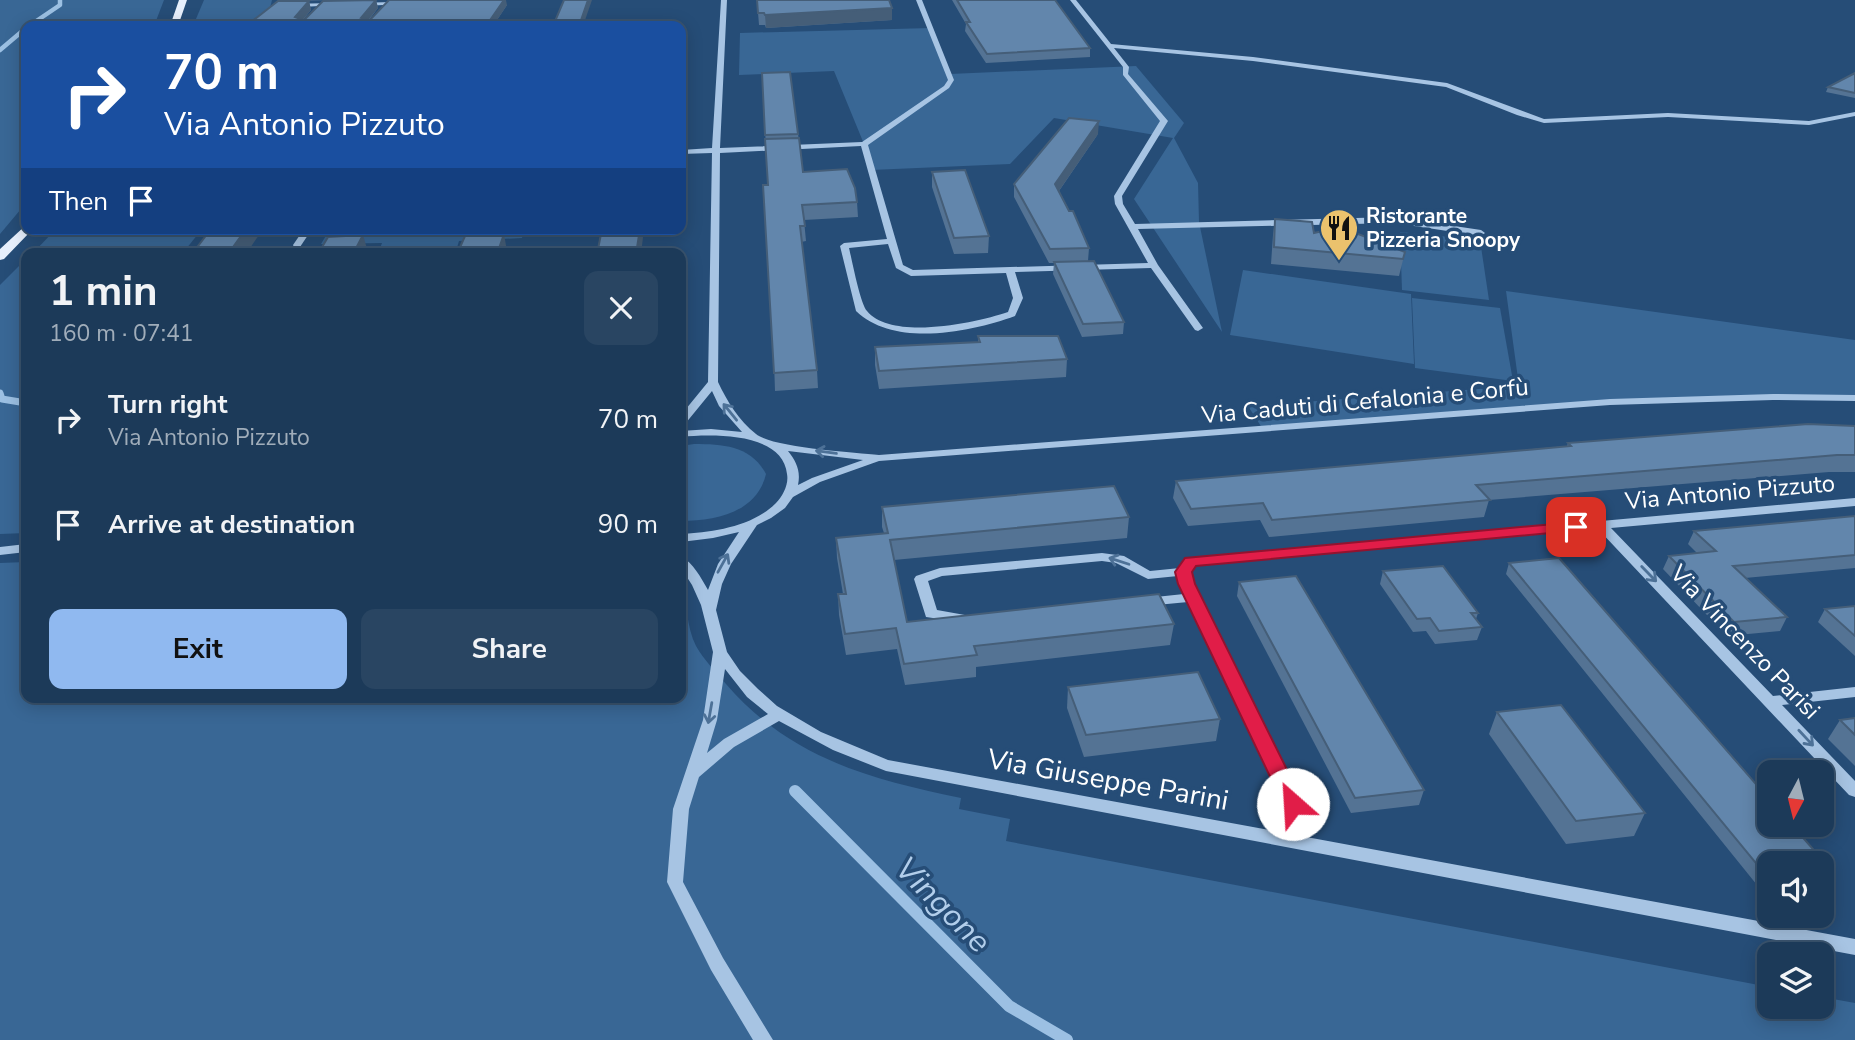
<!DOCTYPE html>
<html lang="en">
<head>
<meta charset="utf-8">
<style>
  body { margin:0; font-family:"Nunito Sans",sans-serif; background:#294562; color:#f1f3f6; height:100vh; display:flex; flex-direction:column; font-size:26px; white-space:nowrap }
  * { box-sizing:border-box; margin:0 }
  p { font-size:23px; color:#a0adba }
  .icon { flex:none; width:38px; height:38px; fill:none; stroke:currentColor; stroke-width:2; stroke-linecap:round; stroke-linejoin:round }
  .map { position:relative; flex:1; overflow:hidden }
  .details { position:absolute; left:21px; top:248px; width:665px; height:455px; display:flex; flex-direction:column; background:#1c3a59; border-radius:14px; box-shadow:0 4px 18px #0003,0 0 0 2px #3a546f }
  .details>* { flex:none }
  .top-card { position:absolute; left:21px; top:21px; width:665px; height:214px; border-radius:14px; box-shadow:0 4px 18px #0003,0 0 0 2px #3a546f; background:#1a4fa0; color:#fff; overflow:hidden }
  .needle { width:46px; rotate:187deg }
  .tools { position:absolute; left:1757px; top:760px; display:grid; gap:14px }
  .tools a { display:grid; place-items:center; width:77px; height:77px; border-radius:14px; background:#1c3a59; box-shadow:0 4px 18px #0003,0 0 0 2px #3a546f; font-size:35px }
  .pin { position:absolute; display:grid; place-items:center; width:60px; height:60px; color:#fff; margin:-30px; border-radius:14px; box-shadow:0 4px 10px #0006 }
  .me { position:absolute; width:77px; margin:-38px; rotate:334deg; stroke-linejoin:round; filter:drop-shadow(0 0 5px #0008) }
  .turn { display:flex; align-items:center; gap:24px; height:147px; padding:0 28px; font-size:32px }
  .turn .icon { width:91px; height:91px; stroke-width:2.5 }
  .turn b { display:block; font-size:49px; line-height:60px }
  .then { display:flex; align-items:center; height:66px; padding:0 28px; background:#0003; gap:14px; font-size:26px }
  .round { display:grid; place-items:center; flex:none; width:74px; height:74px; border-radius:14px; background:#294562 }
  .summary { display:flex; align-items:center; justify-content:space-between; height:119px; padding:0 28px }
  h1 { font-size:42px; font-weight:700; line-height:52px }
  .primary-button { display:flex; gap:14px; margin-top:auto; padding:14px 28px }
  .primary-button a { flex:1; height:80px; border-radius:14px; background:#90b9f0; color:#111; font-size:28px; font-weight:700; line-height:80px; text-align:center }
  .primary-button a+a { background:#294562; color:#f1f3f6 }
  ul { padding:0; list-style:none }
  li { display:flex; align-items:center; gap:21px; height:105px; padding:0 28px }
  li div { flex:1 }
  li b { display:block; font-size:26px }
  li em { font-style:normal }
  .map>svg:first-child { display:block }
  .green { fill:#396795 }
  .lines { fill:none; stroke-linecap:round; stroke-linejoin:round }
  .stream-far2 { stroke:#9cc0e3; stroke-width:4.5 }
  .stream-far1 { stroke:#9cc0e3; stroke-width:7 }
  .stream { stroke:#9cc0e3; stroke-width:12 }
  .minor { fill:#a7c4e3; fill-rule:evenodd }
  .major { fill:#e6effc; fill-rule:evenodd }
  .wall { fill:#547394 }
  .shaded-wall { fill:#455e78 }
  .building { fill:#6286ac; stroke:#455e78; stroke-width:2 }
  .oneway { stroke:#4d7197 }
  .route { fill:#e11d48; stroke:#92132f; stroke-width:2 }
  .labels { text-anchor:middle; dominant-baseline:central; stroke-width:7; stroke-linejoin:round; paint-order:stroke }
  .far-poi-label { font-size:21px; font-weight:bold; fill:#fff; stroke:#264d77; text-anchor:start }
  .street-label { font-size:24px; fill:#fff; stroke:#264d77 }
  .near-street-label { font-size:28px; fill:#fff; stroke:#264d77 }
  .near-water-label { font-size:32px; font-style:italic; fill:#b2ceeb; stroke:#264d77 }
</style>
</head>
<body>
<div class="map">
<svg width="1855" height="1040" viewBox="0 0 1855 1040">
  <rect width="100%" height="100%" fill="#264d77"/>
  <g class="green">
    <polygon points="0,0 164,0 154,26 26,26 26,203 0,234"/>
    <polygon points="204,0 272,0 270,8 256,26 193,26"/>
    <polygon points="931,28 950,74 1136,66 1184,123 1174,138 1198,183 1199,222 1222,332 1134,199 1173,138 1054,118 1010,164 871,170 864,144 834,71 739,75 740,33"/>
    <polygon points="56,229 202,229 182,254 32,254"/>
    <polygon points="330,229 524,229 522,238 459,241 455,254 378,254 382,243 321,244"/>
    <polygon points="1400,232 1480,240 1489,300 1402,290"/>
    <polygon points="26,259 26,533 0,534 0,285"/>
    <polygon points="1243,270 1411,294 1414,364 1230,335"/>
    <polygon points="1506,291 1855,340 1855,398 1611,402 1264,431 1248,406 1519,386"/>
    <polygon points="1412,298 1500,308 1513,381 1415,368"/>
    <path d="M694,444C724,444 751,446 766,474C757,512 716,521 681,521V446Z"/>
    <path d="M26,562V698H681V585C688,605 686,626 696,646C704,660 716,672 726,684C790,758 869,779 961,798L959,809L1010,819L1006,841L1769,987V1006H1822V997L1855,1003V1040H0V563Z"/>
  </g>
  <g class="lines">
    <g class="stream-far2">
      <polyline points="29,26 60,5 60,0"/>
      <polyline points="0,50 26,28"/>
    </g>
    <polyline class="stream-far1" points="0,393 2,399 26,403"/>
    <polyline class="stream" points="795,791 1009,1006 1067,1040"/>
    <g class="minor">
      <polygon points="282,0 288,0 286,4 335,3 338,5 283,8 280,6"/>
      <path d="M721,0H727L720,148L862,142L944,86L948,80L916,0H922L954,80L949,88L868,145L903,265L913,270L1148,263L1115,204L1114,196L1160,121L1123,75V67L1070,0H1076L1111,44L1253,57L1447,83L1544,119L1668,113L1809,121L1855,112V116L1809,125L1668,117L1544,123L1517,115L1446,87L1253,61L1114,48L1129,67L1128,74L1168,121L1122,196L1123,204L1135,224L1394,217L1481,230L1485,233L1481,236L1394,223L1138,229L1158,265L1203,328L1198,331L1195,330L1151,268L1015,272L1023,298L1015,316C971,332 894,348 856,311L840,246L844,243L887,239L861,146L720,153L718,382C727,401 739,421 756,434C774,448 853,452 879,455L1610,399L1773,394L1855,395V401L1773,400L1610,405L879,461L820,482L793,497L785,508L771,518L757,525L731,564L722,584L716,610L727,652L740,671L758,689L777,706L821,732L888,760L1285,833V804L1188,602L1146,606L1139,602L1146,598L1184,594L1178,576L1148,579L1116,563L1102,561L942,576L928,581L937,610L965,615L967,618L960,622L926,617L914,579L916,576L940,568L1102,553L1124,556L1150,571L1180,568L1186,559L1191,558L1855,498V506L1611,528L1773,696L1855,687V697L1782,705L1855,781V797L1849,795L1598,529L1195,566L1190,572L1193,585L1301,804V836L1855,939V955L886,771L833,750L779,721L734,747L699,777L689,809L683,882L723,958L773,1040H753L711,970L667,882L673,809L703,720L713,652L701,605L692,585L681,568V557C693,562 701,578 708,590L718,564L739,532L713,538L681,542V534C713,532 752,527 776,503C783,496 789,484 787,474C783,432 712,434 681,437V431L711,429L742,432L719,406L712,391L685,424L681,425V415L708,382L712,153L681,154V150L712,148ZM888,244L896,268L911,276L1006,273L1013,298L1008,312C976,323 891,341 867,311C860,303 852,260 849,248ZM788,451L863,460L812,478L798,485C801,471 796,461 788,451ZM725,669L747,697L768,714L724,739L707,753L717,720Z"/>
      <polygon points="391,2 372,26 366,26 384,5 360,6 358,3"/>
      <polygon points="304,229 312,229 300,247 294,247 293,245"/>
      <polygon points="26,544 26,552 0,555 0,547"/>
    </g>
    <g class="major">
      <polygon points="179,0 187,0 178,26 170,26"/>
      <polygon points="26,225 26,229 32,229 30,232 4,259 0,260 0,249"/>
    </g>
  </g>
  <g class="wall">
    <polygon points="290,0 333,0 294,1 309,1 311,10 303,20 376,0 378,8 369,20 507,5 493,26 251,26 251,22 290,1"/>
    <polygon points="757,0 892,20 766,28 765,25 759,25"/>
    <polygon points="952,0 1055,0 1090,48 1090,57 986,63 965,31 966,24"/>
    <polygon points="790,72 803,172 857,202 858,217 804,220 806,241 801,242 817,370 818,388 775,391 768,185 762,73"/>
    <polygon points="1855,73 1855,98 1826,92 1828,87"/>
    <polygon points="1098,134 1059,191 1089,248 1088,261 1124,322 1123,334 1082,337 1053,274 1054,263 1049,263 1014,197 1014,184"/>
    <polygon points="932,172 989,236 988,253 954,254 932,187"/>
    <polygon points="1275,219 1314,233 1405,252 1399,276 1271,264 1273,235"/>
    <polygon points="978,336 1067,359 1066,377 879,389 875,365 875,347 978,342"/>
    <polygon points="1855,426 1855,472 1829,472 1489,500 1484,517 1269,537 1260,520 1188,526 1173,498 1176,481 1567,446 1568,443"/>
    <polygon points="882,507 1129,517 1127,538 894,560 907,622 1174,624 1170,645 976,667 976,677 905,685 897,649 846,655 839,615 838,594 843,594 837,558 836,538 884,533 882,527"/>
    <polygon points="1855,516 1855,568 1745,578 1787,617 1780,631 1727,636 1663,569 1669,556 1697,553 1688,544 1694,531"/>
    <polygon points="1509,563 1827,865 1822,873 1822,863 1769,863 1769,883 1757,885 1506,574"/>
    <polygon points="1383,571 1478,613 1476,619 1482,627 1477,640 1435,644 1426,631 1413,632 1380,584"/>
    <polygon points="1239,582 1424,790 1419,805 1351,813 1237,596"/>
    <polygon points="1855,606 1855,656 1818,622 1825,609"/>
    <polygon points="1068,687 1220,719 1216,741 1084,757 1067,708"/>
    <polygon points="1497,712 1645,813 1634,836 1566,844 1489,734"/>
    <polygon points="1855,718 1855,766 1828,739 1840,720"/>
  </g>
  <g class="shaded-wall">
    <polygon points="376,0 378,8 363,26 361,18"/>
    <polygon points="504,0 506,0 507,5 493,26 486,26"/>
    <polygon points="588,0 592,0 583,26 579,26"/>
    <polygon points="309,1 311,10 297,26 295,17"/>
    <polygon points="892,8 892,20 766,28 765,15"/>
    <polygon points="1099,121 1098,134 1054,198 1055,184"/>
    <polygon points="246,229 263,229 246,254 228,254"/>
    <polygon points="640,229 644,229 641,254 636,254"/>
    <polygon points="504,234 507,251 506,254 497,254"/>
    <polygon points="363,235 368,252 367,254 353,254"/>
  </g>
  <g class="building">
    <polygon points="376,0 361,18 370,20 389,0 504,0 486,26 251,26 256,22 251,22 278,1 309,1 295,17 304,20 323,1"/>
    <polygon points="564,0 588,0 579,26 553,26"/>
    <polygon points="757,0 889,0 892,8 765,15 764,13 758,13"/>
    <polygon points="957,0 1055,0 1090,48 987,54 966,22 970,22"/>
    <polygon points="790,72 798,134 765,135 762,73"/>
    <polygon points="1855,73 1855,93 1828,87"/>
    <polygon points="1069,118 1099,121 1055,184 1069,211 1073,211 1089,248 1050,249 1014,184"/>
    <polygon points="799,138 803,172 847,169 855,188 857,202 802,205 805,226 800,226 817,370 774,373 763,185 768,185 765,139"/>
    <polygon points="965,170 989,236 954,238 932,172"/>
    <polygon points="1275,219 1312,222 1314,233 1340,227 1405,252 1403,259 1274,247"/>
    <polygon points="211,229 246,229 228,254 192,254"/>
    <polygon points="602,229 640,229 636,254 597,254"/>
    <polygon points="504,234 497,254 457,254 465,236"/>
    <polygon points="363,235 353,254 318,254 328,237"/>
    <polygon points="1094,261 1124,322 1083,324 1054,262"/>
    <polygon points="978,336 1058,336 1067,359 879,371 875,347 980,342"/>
    <polygon points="1808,424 1855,426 1855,455 1837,455 1476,485 1490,500 1272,520 1263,503 1191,509 1176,481 1571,446 1568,443"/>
    <polygon points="1114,486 1129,517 890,540 907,622 1159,594 1174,624 974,646 977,655 904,664 896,628 845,634 838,594 846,594 836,538 888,533 882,507"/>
    <polygon points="1855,516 1855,555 1733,566 1787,617 1734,622 1669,556 1716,551 1694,531"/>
    <polygon points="1559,558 1769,799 1769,824 1791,824 1827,865 1822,865 1822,863 1769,863 1769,872 1764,873 1509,563"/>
    <polygon points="1443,566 1478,613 1471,613 1482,627 1439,631 1430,618 1417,619 1383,571"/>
    <polygon points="1296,576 1424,790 1355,798 1239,582"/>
    <polygon points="1855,606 1855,636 1825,609"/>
    <polygon points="1198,672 1220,719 1086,735 1068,687"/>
    <polygon points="1561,705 1645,813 1576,821 1497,712"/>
    <polygon points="1855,718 1855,735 1840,720"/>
  </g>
  <defs><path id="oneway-shaft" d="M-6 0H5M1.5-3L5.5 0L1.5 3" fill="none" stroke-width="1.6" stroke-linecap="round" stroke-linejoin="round" transform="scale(1.75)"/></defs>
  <g class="oneway">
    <use href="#oneway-shaft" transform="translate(730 412) rotate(-129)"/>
    <use href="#oneway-shaft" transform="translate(826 452) rotate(-172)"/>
    <use href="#oneway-shaft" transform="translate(1119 561) rotate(-162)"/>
    <use href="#oneway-shaft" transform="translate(723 563) rotate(-61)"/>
    <use href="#oneway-shaft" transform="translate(1649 574) rotate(46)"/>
    <use href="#oneway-shaft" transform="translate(710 713) rotate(100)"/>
    <use href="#oneway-shaft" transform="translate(1806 738) rotate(47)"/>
  </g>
  <polygon class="route" points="1576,522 1584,527 1582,530 1196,566 1192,572 1195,584 1304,804 1301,810 1286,810 1178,584 1175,572 1185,558"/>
  <defs>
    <symbol id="restaurant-pin" viewBox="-11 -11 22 30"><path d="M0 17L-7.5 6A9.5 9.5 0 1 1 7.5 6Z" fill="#ebc26d" stroke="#264d77"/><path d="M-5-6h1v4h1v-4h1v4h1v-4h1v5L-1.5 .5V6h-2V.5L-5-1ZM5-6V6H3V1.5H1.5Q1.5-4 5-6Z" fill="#111"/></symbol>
  </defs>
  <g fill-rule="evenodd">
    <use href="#restaurant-pin" x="1317" y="206" width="44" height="60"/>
  </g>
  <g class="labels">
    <g class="far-poi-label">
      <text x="1366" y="216">Ristorante<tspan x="1366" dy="24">Pizzeria Snoopy</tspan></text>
    </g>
    <g class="street-label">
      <text transform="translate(1365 401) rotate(-5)">Via Caduti di Cefalonia e Corfù</text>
      <text transform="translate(1730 492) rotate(-5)">Via Antonio Pizzuto</text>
      <text transform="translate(1745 642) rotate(46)">Via Vincenzo Parisi</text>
    </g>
    <g class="near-street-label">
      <text transform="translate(1108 780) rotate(10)">Via Giuseppe Parini</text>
    </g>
    <g class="near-water-label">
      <text transform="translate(943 905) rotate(45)">Vingone</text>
    </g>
  </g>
</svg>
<div class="tools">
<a><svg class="needle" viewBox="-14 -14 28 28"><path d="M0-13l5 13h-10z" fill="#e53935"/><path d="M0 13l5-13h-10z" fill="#a0adba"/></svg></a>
<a><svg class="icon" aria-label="sound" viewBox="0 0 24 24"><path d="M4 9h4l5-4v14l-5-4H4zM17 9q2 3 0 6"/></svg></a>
<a><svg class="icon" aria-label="layers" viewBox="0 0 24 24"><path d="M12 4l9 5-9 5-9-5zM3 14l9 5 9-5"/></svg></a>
</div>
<div class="pin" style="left:1576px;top:527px;background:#d93025"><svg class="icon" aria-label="arrive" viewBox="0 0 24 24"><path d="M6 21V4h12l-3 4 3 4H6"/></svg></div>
<svg class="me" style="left:1293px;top:804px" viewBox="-20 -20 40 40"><circle r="19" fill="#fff"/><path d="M0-13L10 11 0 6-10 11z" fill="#e11d48"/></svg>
<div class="top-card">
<div class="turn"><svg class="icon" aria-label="right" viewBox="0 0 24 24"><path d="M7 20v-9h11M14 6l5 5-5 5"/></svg><div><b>70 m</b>Via Antonio Pizzuto</div></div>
<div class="then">Then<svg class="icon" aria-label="arrive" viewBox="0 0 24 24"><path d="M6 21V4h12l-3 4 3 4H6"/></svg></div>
</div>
<section class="details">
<div class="summary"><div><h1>1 min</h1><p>160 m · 07:41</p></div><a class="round"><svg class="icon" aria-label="close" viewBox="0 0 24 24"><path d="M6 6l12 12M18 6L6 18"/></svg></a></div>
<ul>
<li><svg class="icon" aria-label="right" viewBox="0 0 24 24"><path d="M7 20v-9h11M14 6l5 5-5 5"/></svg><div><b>Turn right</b><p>Via Antonio Pizzuto</p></div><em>70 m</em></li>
<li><svg class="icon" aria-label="arrive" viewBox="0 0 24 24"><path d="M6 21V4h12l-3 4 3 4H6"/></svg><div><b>Arrive at destination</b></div><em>90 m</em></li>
</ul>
<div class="primary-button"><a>Exit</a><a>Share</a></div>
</section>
</div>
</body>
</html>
